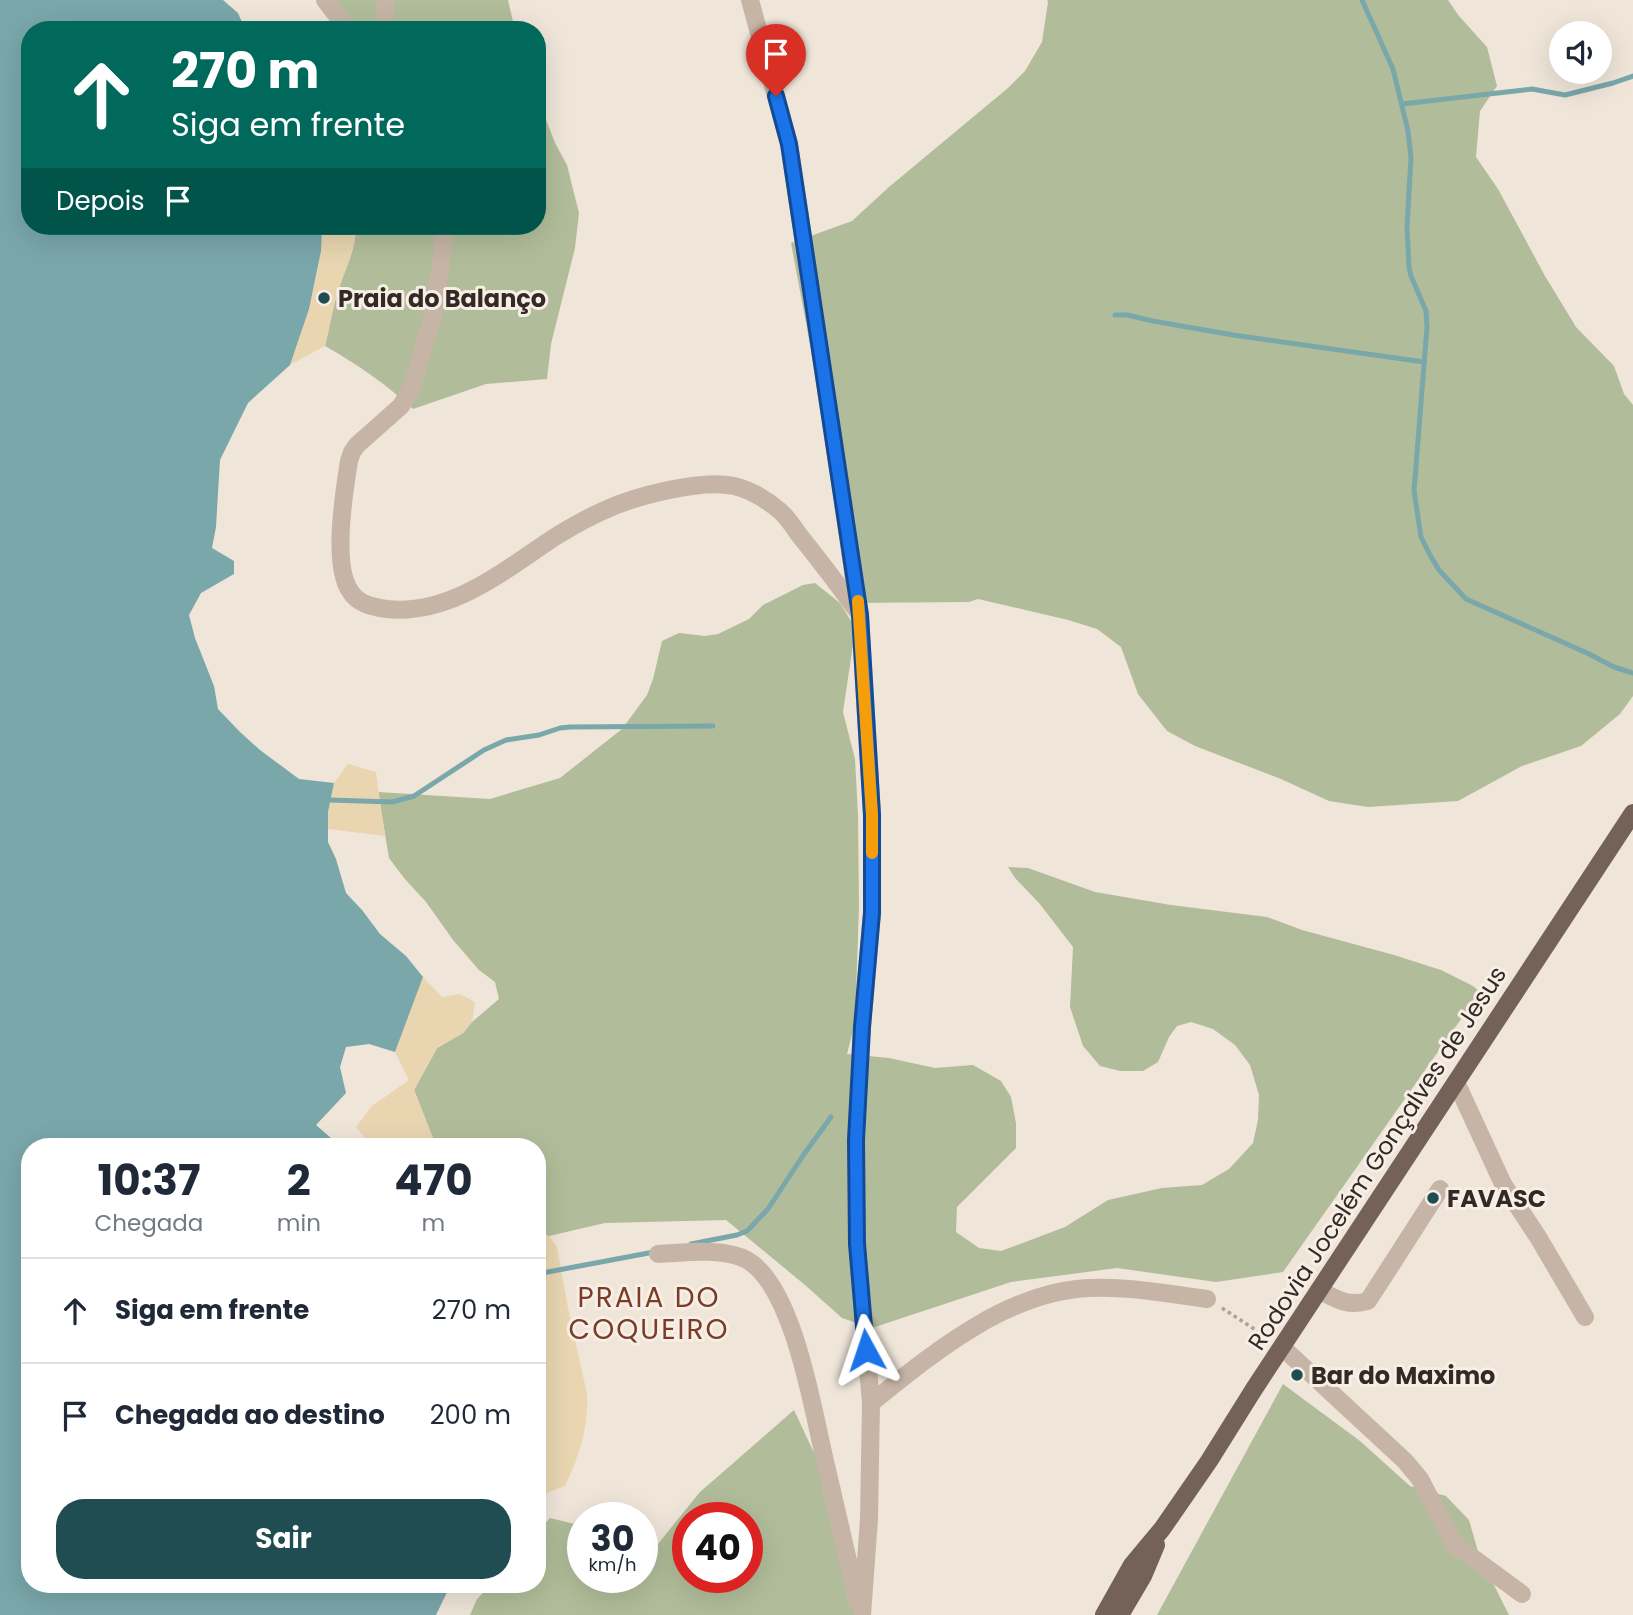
<!DOCTYPE html>
<html lang="pt">
<head>
<meta charset="utf-8">
<style>
  body { margin:0; font-family:Poppins,sans-serif; background:#f6f6f7; color:#1f2937; height:100vh; display:flex; flex-direction:column; font-size:26px; white-space:nowrap }
  * { box-sizing:border-box; margin:0 }
  p { font-size:23px; color:#747a83 }
  .icon { flex:none; width:38px; height:38px; fill:none; stroke:currentColor; stroke-width:2; stroke-linecap:round; stroke-linejoin:round }
  .map { position:relative; flex:1; overflow:hidden }
  .panel { position:absolute; left:21px; top:1138px; width:525px; height:455px; display:flex; flex-direction:column; background:#fff; border-radius:28px; box-shadow:0 7px 28px #0002 }
  .panel>* { flex:none }
  .top-card { position:absolute; left:21px; top:21px; width:525px; height:214px; border-radius:28px; box-shadow:0 7px 28px #0002; background:#00695c; color:#fff; overflow:hidden }
  .controls { position:absolute; left:1549px; top:21px; display:grid; gap:14px }
  .controls a { display:grid; place-items:center; width:63px; height:63px; border-radius:50%; background:#fff; box-shadow:0 7px 28px #0002; font-size:35px }
  .speed { position:absolute; left:567px; top:1502px; display:flex; gap:14px; font-size:35px; font-weight:700; text-align:center }
  .speed>* { display:grid; place-content:center; width:91px; height:91px; border-radius:50%; background:#fff; box-shadow:0 7px 28px #0002; line-height:1 }
  .speed small { font-size:18px; font-weight:400 }
  .speed .limit { border:10px solid #d22; background:#fff; color:#111 }
  .pin { position:absolute; display:grid; place-items:center; width:60px; height:60px; color:#fff; margin:-72px -30px; border-radius:50% 50% 50% 0; rotate:-45deg; box-shadow:0 0 7px #0007 }
  .pin .icon { rotate:45deg }
  .me { position:absolute; width:77px; margin:-38px; rotate:355deg; stroke-linejoin:round; filter:drop-shadow(0 0 5px #0008) }
  .turn { display:flex; align-items:center; gap:24px; height:147px; padding:0 35px; font-size:32px }
  .turn .icon { width:91px; height:91px; stroke-width:2.5 }
  .turn b { display:block; font-size:49px; line-height:60px }
  .then { display:flex; align-items:center; height:66px; padding:0 35px; background:#0003; gap:14px; font-size:26px }
  .eta { display:flex; justify-content:space-evenly; align-items:center; height:119px; text-align:center }
  .eta b { font-size:42px; font-weight:700; line-height:49px }
  .action { display:flex; gap:14px; margin-top:auto; padding:14px 35px }
  .action a { flex:1; height:80px; border-radius:28px; background:#1f4d51; color:#fff; font-size:28px; font-weight:700; line-height:80px; text-align:center }
  ul { padding:0; list-style:none }
  li { display:flex; align-items:center; gap:21px; height:105px; padding:0 35px; border-top:2px solid #e0e1e3 }
  li div { flex:1 }
  li b { display:block; font-size:26px }
  li em { font-style:normal }
  .map>svg:first-child { display:block }
  .green { fill:#b1bd9a; fill-rule:evenodd }
  .sand { fill:#e9d6b1 }
  .water { fill:#7aa7aa }
  .lines { fill:none; stroke-linecap:round; stroke-linejoin:round }
  .stream { stroke:#7aa7aa; stroke-width:5 }
  .path { stroke:#b19f91; stroke-width:3.5; stroke-dasharray:3.5 3.5; stroke-linecap:butt }
  .minor { stroke:#c6b5a6; stroke-width:18 }
  .major { stroke:#746258; stroke-width:18 }
  .route-casing { stroke:#114b97; stroke-width:18 }
  .route { stroke:#1a73e8; stroke-width:12 }
  .slow { stroke:#f59e0b; stroke-width:12 }
  .poi-dot { fill:#1f4d51; stroke:#f7efe5; stroke-width:2.5 }
  .labels { text-anchor:middle; dominant-baseline:central; stroke-width:6; stroke-linejoin:round; paint-order:stroke }
  .poi-label { font-size:24px; font-weight:bold; fill:#332a26; stroke:#f7efe5; text-anchor:start }
  .street-label { font-size:24px; fill:#332a26; stroke:#f7efe5 }
  .quarter-label { font-size:28px; letter-spacing:2px; fill:#7b3b26; stroke:#f7efe5 }
</style>
</head>
<body>
<div class="map">
<svg width="1633" height="1615" viewBox="0 0 1633 1615">
  <rect width="100%" height="100%" fill="#efe5d9"/>
  <g class="green">
    <polygon points="325,0 508,0 515,30 336,30 337,22"/>
    <polygon points="1047,0 1448,0 1459,16 1487,47 1497,86 1480,111 1476,157 1498,189 1545,276 1576,327 1614,366 1624,394 1633,405 1633,696 1620,714 1581,746 1522,766 1458,801 1368,807 1329,801 1281,779 1195,746 1167,731 1138,694 1121,647 1097,629 1068,620 978,599 969,602 848,603 821,403 791,243 852,221 889,187 1008,88 1025,71 1042,42 1048,2"/>
    <path d="M537,96L555,143L567,165L579,213L575,248L551,344L547,379L486,384L413,409C386,384 357,364 325,346C330,326 333,305 340,285C347,265 356,248 356,226H537Z"/>
    <polygon points="815,583 840,603 851,621 854,638 843,712 855,759 858,815 859,907 855,1023 847,1054 889,1058 935,1068 973,1065 1001,1081 1011,1097 1016,1123 1016,1148 957,1207 956,1232 979,1248 1001,1251 1065,1227 1108,1200 1162,1188 1202,1185 1229,1169 1253,1143 1258,1120 1259,1095 1250,1065 1235,1045 1213,1029 1191,1022 1177,1026 1169,1037 1158,1062 1143,1071 1120,1071 1100,1066 1083,1046 1070,1007 1073,947 1039,903 1015,878 1008,867 1028,868 1095,892 1171,905 1267,917 1302,930 1394,955 1441,970 1473,986 1480,992 1283,1272 1216,1282 1117,1268 1011,1282 872,1328 842,1318 805,1285 726,1220 605,1223 549,1236 537,1233 537,1146 436,1146 414,1090 437,1048 463,1033 472,1022 499,999 495,982 479,970 453,940 426,902 404,878 389,858 378,792 490,799 560,778 622,729 647,695 653,679 662,641 679,633 705,636 718,634 749,619 763,605 803,585"/>
    <polygon points="1283,1384 1360,1441 1410,1486 1446,1496 1469,1520 1479,1555 1509,1615 1157,1615"/>
    <path d="M794,1410L815,1455L856,1615H470L477,1599L492,1584H537V1532L550,1518L583,1526V1577H642V1547L653,1550L700,1492ZM688,1517H747V1577H688Z"/>
  </g>
  <g class="sand">
    <path d="M322,226H356C356,248 347,265 340,285C333,305 330,326 325,346L290,365C306,319 320,275 322,226Z"/>
    <polygon points="348,764 376,772 385,836 328,829 328,812 334,783"/>
    <polygon points="423,977 442,997 460,994 475,1002 472,1022 463,1033 437,1048 414,1090 436,1146 371,1146 356,1127 372,1106 409,1080 395,1052"/>
    <path d="M537,1233L549,1236L557,1247L568,1308L587,1394C589,1426 579,1457 565,1486L537,1497Z"/>
  </g>
  <polygon class="water" points="0,0 223,0 238,13 244,27 250,30 30,30 30,226 322,226 321,251 309,309 290,365 248,403 220,460 216,527 212,548 234,561 234,574 201,593 189,615 195,638 214,686 218,709 240,732 260,750 299,779 334,783 328,812 328,842 336,859 346,893 362,910 380,934 406,956 423,977 395,1052 369,1044 346,1047 340,1067 346,1093 316,1125 331,1138 335,1146 30,1146 30,1584 451,1584 436,1615 0,1615"/>
  <g class="lines">
    <g class="stream">
      <polyline points="1362,0 1393,69 1408,131 1411,158 1407,227 1409,267 1411,276 1426,311 1427,327 1414,491 1421,537 1430,555 1439,570 1466,599 1587,653 1614,667 1633,673"/>
      <polyline points="1402,104 1532,89 1565,95 1613,83 1633,76"/>
      <polyline points="1115,315 1127,315 1153,321 1233,335 1424,362"/>
      <polyline points="330,800 392,802 414,796 484,750 506,740 539,735 560,728 570,727 713,726"/>
      <polyline points="691,1244 737,1235 747,1231 768,1209 802,1157 831,1117"/>
      <polyline points="537,1274 654,1252"/>
    </g>
    <polyline class="path" points="1222,1308 1268,1338"/>
    <g class="minor">
      <polyline points="325,0 348,30"/>
      <polyline points="750,0 789,144 860,615 872,815 872,913 862,1027 856,1140 857,1244 871,1403 869,1519 862,1615"/>
      <polyline points="384,30 386,0"/>
      <path d="M445,226L441,263L432,319L412,387L401,406L357,445L352,452L349,461C344,493 332,564 350,591C358,604 372,607 387,609C452,616 507,568 558,535C573,526 589,517 605,510C635,496 701,479 734,486C751,490 767,500 780,511C788,518 794,528 800,536C820,561 839,586 858,612"/>
      <polyline points="1456,1082 1503,1184 1538,1237 1585,1317"/>
      <path d="M658,1254C684,1253 724,1247 747,1260C794,1287 813,1411 825,1461C836,1508 847,1555 857,1601"/>
      <path d="M1319,1290C1336,1299 1348,1307 1368,1301L1440,1189"/>
      <polyline points="1282,1347 1405,1461 1420,1479 1454,1544 1522,1594"/>
      <path d="M871,1403C932,1354 1007,1291 1090,1288C1129,1286 1168,1294 1207,1299"/>
    </g>
    <g class="major">
      <polyline points="1104,1615 1132,1565 1162,1529 1209,1461 1254,1389 1633,813"/>
      <polyline points="1120,1615 1143,1576 1156,1545"/>
    </g>
  </g>
  <g class="lines">
    <defs>
      <polyline id="route" points="776,96 789,144 860,615 872,815 872,913 862,1027 856,1140 857,1244 866,1350"/>
    </defs>
    <use href="#route" class="route-casing"/>
    <use href="#route" class="route"/>
    <polyline class="slow" points="858,601 872,815 872,853"/>
  </g>
  <g class="poi-dot">
    <circle cx="324" cy="298" r="7"/>
    <circle cx="1433" cy="1198" r="7"/>
    <circle cx="1297" cy="1375" r="7"/>
  </g>
  <g class="labels">
    <g class="poi-label">
      <text x="338" y="298">Praia do Balanço</text>
      <text x="1447" y="1198">FAVASC</text>
      <text x="1311" y="1375">Bar do Maximo</text>
    </g>
    <g class="street-label">
      <text transform="translate(1377 1158) rotate(-57)">Rodovia Jocelém Gonçalves de Jesus</text>
    </g>
    <g class="quarter-label">
      <text x="649" y="1297">PRAIA DO<tspan x="649" dy="32">COQUEIRO</tspan></text>
    </g>
  </g>
</svg>
<div class="controls">
<a><svg class="icon" aria-label="sound" viewBox="0 0 24 24"><path d="M4 9h4l5-4v14l-5-4H4zM17 9q2 3 0 6"/></svg></a>
</div>
<div class="speed"><div>30<small>km/h</small></div><div class="limit">40</div></div>
<div class="pin" style="left:776px;top:96px;background:#d93025"><svg class="icon" aria-label="arrive" viewBox="0 0 24 24"><path d="M6 21V4h12l-3 4 3 4H6"/></svg></div>
<svg class="me" style="left:866px;top:1350px" viewBox="-20 -20 40 40"><path d="M0-17L14 15 0 8-14 15z" fill="#1a73e8" stroke="#fff" stroke-width="4"/></svg>
<div class="top-card">
<div class="turn"><svg class="icon" aria-label="ahead" viewBox="0 0 24 24"><path d="M12 20V5M6 11l6-6 6 6"/></svg><div><b>270 m</b>Siga em frente</div></div>
<div class="then">Depois<svg class="icon" aria-label="arrive" viewBox="0 0 24 24"><path d="M6 21V4h12l-3 4 3 4H6"/></svg></div>
</div>
<section class="panel">
<div class="eta">
<div><b>10:37</b><p>Chegada</p></div>
<div><b>2</b><p>min</p></div>
<div><b>470</b><p>m</p></div>
</div>
<ul>
<li><svg class="icon" aria-label="ahead" viewBox="0 0 24 24"><path d="M12 20V5M6 11l6-6 6 6"/></svg><div><b>Siga em frente</b></div><em>270 m</em></li>
<li><svg class="icon" aria-label="arrive" viewBox="0 0 24 24"><path d="M6 21V4h12l-3 4 3 4H6"/></svg><div><b>Chegada ao destino</b></div><em>200 m</em></li>
</ul>
<div class="action"><a>Sair</a></div>
</section>
</div>
</body>
</html>
